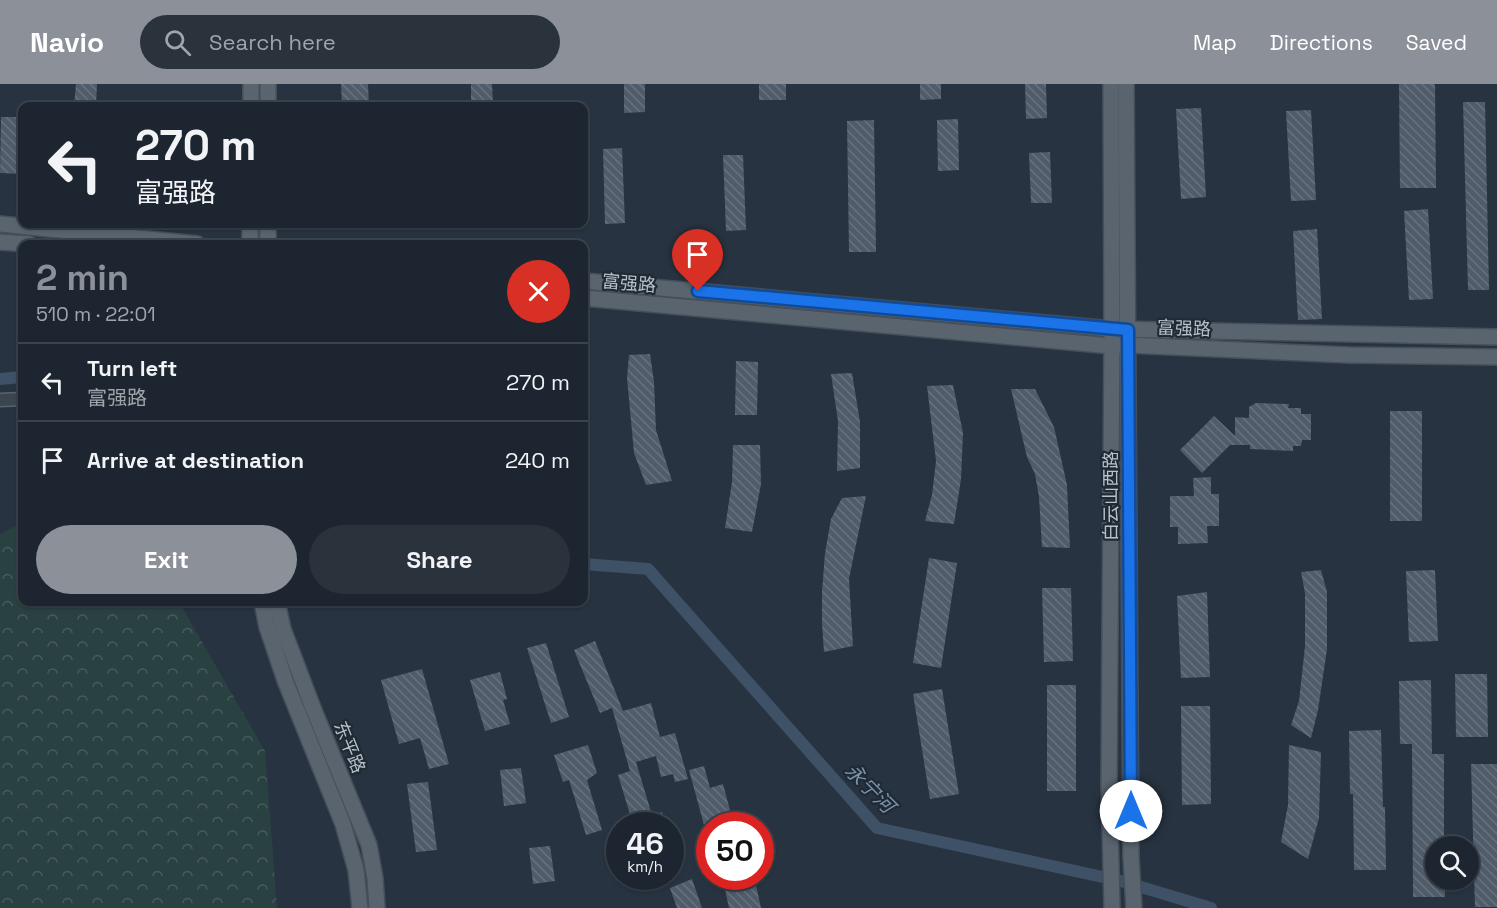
<!DOCTYPE html>
<html lang="en">
<head>
<meta charset="utf-8">
<style>
  body { margin:0; font-family:"Space Grotesk","Noto Sans SC",sans-serif; background:#2a323c; color:#f1f3f6; height:100vh; display:flex; flex-direction:column; font-size:22px; white-space:nowrap }
  * { box-sizing:border-box; margin:0 }
  p { font-size:20px; color:#a0a5ab }
  .icon { flex:none; width:33px; height:33px; fill:none; stroke:currentColor; stroke-width:2; stroke-linecap:round; stroke-linejoin:round }
  .map { position:relative; flex:1; overflow:hidden }
  .panel { position:absolute; left:18px; top:156px; width:570px; height:366px; display:flex; flex-direction:column; background:#1d2630; border-radius:12px; box-shadow:0 2px 4px #0004,0 0 0 2px #3b434c }
  .panel>* { flex:none }
  .banner { position:absolute; left:18px; top:18px; width:570px; height:126px; border-radius:12px; box-shadow:0 2px 4px #0004,0 0 0 2px #3b434c; background:#1d2630; color:#f1f3f6; overflow:hidden }
  .fabs { position:absolute; left:1425px; top:752px; display:grid; gap:12px }
  .fabs a { display:grid; place-items:center; width:54px; height:54px; border-radius:50%; background:#1d2630; box-shadow:0 2px 4px #0004,0 0 0 2px #3b434c; font-size:30px }
  .speed { position:absolute; left:606px; top:728px; display:flex; gap:12px; font-size:30px; font-weight:700; text-align:center }
  .speed>* { display:grid; place-content:center; width:78px; height:78px; border-radius:50%; background:#1d2630; box-shadow:0 2px 4px #0004,0 0 0 2px #3b434c; line-height:1 }
  .speed small { font-size:15px; font-weight:400 }
  .speed .limit { border:9px solid #d22; background:#fff; color:#111 }
  .pin { position:absolute; display:grid; place-items:center; width:51px; height:51px; color:#fff; margin:-62px -26px; border-radius:50% 50% 50% 0; rotate:-45deg; box-shadow:0 0 6px #0007 }
  .pin .icon { rotate:45deg }
  .me { position:absolute; width:66px; margin:-33px; rotate:0deg; stroke-linejoin:round; filter:drop-shadow(0 0 4px #0008) }
  .turn { display:flex; align-items:center; gap:21px; height:126px; padding:0 18px; font-size:27px }
  .turn .icon { width:78px; height:78px; stroke-width:2.5 }
  .turn b { display:block; font-size:42px; line-height:51px }
  .round { display:grid; place-items:center; flex:none; width:63px; height:63px; border-radius:32px; background:#2a323c }
  .head { display:flex; align-items:center; justify-content:space-between; height:102px; padding:0 18px }
  h1 { font-size:36px; font-weight:700; line-height:45px; color:#8c9099 }
  .action { display:flex; gap:12px; margin-top:auto; padding:12px 18px }
  .action a { flex:1; height:69px; border-radius:36px; background:#8c9099; color:#fff; font-size:24px; font-weight:700; line-height:69px; text-align:center }
  .action a+a { background:#2a323c; color:#f1f3f6 }
  ul { padding:0; list-style:none }
  li { display:flex; align-items:center; gap:18px; height:78px; padding:0 18px; border-top:2px solid #3b434c }
  li div { flex:1 }
  li b { display:block; font-size:22px }
  li em { font-style:normal }
  header { display:flex; align-items:center; gap:36px; box-sizing:border-box; height:84px; padding:0 30px; background:#8c9099; color:#fff }
  header strong { font-size:28px }
  nav { display:flex; gap:33px; margin-inline-start:auto; font-size:21px }
  .search { width:420px; height:54px; background:#2a323c; display:flex; align-items:center; gap:15px; box-sizing:border-box; padding:0 21px; border-radius:33px; color:#a0a5ab; font-size:22px }
  .map>svg:first-child { display:block }
  .forest { fill:url(#forest-crowns) }
  .lines { fill:none; stroke-linecap:round; stroke-linejoin:round }
  .canal { stroke:#3e5167; stroke-width:12 }
  .building { fill:url(#building-back-hatch) }
  .minor-casing { stroke:#59636d; stroke-width:15 }
  .major-casing { stroke:#454e59; stroke-width:18 }
  .minor { stroke:#3b4550; stroke-width:12 }
  .major { stroke:#59646f; stroke-width:15 }
  .route-casing { stroke:#114b97; stroke-width:15 }
  .route { stroke:#1a73e8; stroke-width:10 }
  .labels { text-anchor:middle; dominant-baseline:central; stroke-width:4.5; stroke-linejoin:round; paint-order:stroke }
  .street-label { font-size:18px; fill:#b8c0ca; stroke:#202a35 }
  .water-label { font-size:20px; font-style:italic; fill:#7a92ab; stroke:#202a35 }
</style>
</head>
<body>
<header>
<strong>Navio</strong>
<div class="search"><svg class="icon" aria-label="search" viewBox="0 0 24 24"><circle cx="10" cy="10" r="6"/><path d="M15 15l6 6"/></svg>Search here</div>
<nav><a>Map</a><a>Directions</a><a>Saved</a></nav>
</header>
<div class="map">
<svg width="1497" height="824" viewBox="0 0 1497 824">
  <defs>
    <pattern id="forest-crowns" width="20" height="18" patternUnits="userSpaceOnUse" patternTransform="scale(1.5)"><rect width="20" height="18" fill="#2a4142"/><path d="M2 6a3 3 0 1 1 6 0M12 15a3 3 0 1 1 6 0" fill="none" stroke="#475b5c"/></pattern>
    <pattern id="building-back-hatch" width="6" height="6" patternUnits="userSpaceOnUse" patternTransform="scale(1.5)"><rect width="6" height="6" fill="#505c6a"/><path d="M-1 5l2 2M0 0l6 6M5-1l2 2" fill="none" stroke="#67727e"/></pattern>
  </defs>
  <rect width="100%" height="100%" fill="#273340"/>
  <polygon class="forest" points="22,439 22,518 179,518 265,667 277,824 0,824 0,450"/>
  <g class="lines">
    <g class="canal">
      <polyline points="0,295 22,293"/>
      <polyline points="584,480 648,485 877,744 1121,797 1211,824"/>
    </g>
  </g>
  <g class="building">
    <polygon points="76,0 97,0 96,22 74,22"/>
    <polygon points="341,0 368,0 369,22 342,22"/>
    <polygon points="471,0 492,0 493,20 471,21"/>
    <polygon points="624,0 645,0 645,28 624,29"/>
    <rect x="759" y="0" width="27" height="16"/>
    <polygon points="920,0 941,0 941,15 920,16"/>
    <polygon points="1025,0 1046,0 1047,34 1026,35"/>
    <polygon points="1399,0 1435,0 1436,104 1400,104"/>
    <polygon points="1463,18 1485,18 1489,206 1468,206"/>
    <polygon points="1201,24 1206,113 1181,115 1176,25"/>
    <polygon points="1311,26 1316,116 1291,117 1286,27"/>
    <polygon points="1,33 22,33 21,90 0,89"/>
    <polygon points="958,35 959,86 938,87 937,36"/>
    <polygon points="874,36 876,168 849,168 847,37"/>
    <polygon points="622,64 625,139 605,140 603,65"/>
    <polygon points="1050,68 1052,119 1031,119 1029,69"/>
    <polygon points="723,71 743,71 746,146 726,147"/>
    <polygon points="1428,125 1433,215 1409,216 1404,127"/>
    <polygon points="1317,145 1322,235 1298,236 1293,147"/>
    <polygon points="650,270 654,298 656,346 672,397 646,401 634,369 627,294 629,271"/>
    <polygon points="736,277 758,278 757,331 735,331"/>
    <polygon points="852,289 860,338 860,384 837,387 838,337 831,290"/>
    <polygon points="953,301 963,349 961,395 954,440 925,437 932,411 936,377 927,302"/>
    <polygon points="1011,305 1035,305 1054,343 1067,401 1070,464 1042,463 1039,413 1035,390 1027,373"/>
    <polygon points="1256,319 1289,320 1288,324 1301,324 1301,330 1311,330 1311,356 1302,356 1301,362 1293,362 1293,367 1250,365 1250,361 1230,361 1202,389 1180,366 1214,332 1235,352 1235,333 1249,334 1249,323"/>
    <rect x="1390" y="327" width="32" height="110"/>
    <polygon points="733,361 760,361 761,400 752,448 725,444 732,398"/>
    <polygon points="1211,393 1211,410 1219,410 1219,442 1207,442 1208,459 1178,460 1178,443 1170,443 1170,412 1194,412 1193,394"/>
    <polygon points="866,412 849,495 853,562 824,568 822,539 822,508 825,469 831,435 842,414"/>
    <polygon points="929,474 957,479 941,584 913,579"/>
    <polygon points="1321,486 1327,508 1327,565 1318,626 1311,654 1291,641 1299,617 1305,562 1305,509 1301,488"/>
    <polygon points="1435,486 1438,557 1409,558 1406,487"/>
    <polygon points="1042,504 1071,504 1073,577 1044,578"/>
    <polygon points="1207,508 1210,593 1181,594 1177,512"/>
    <polygon points="595,557 623,627 651,619 660,653 675,649 688,695 675,698 673,690 661,693 656,672 636,678 652,731 662,728 666,741 628,741 628,738 632,737 618,691 630,687 612,624 600,629 574,566"/>
    <polygon points="546,559 569,633 551,639 527,564"/>
    <polygon points="422,585 449,680 429,685 420,654 399,660 381,596"/>
    <polygon points="500,588 507,615 503,616 510,640 485,647 470,596"/>
    <polygon points="1455,590 1487,590 1488,653 1456,653"/>
    <polygon points="1431,596 1432,670 1444,670 1444,762 1436,762 1436,795 1445,795 1445,813 1413,813 1412,660 1400,660 1399,597"/>
    <rect x="1047" y="601" width="29" height="106"/>
    <polygon points="942,605 959,710 930,715 913,610"/>
    <polygon points="1181,622 1210,622 1211,720 1182,721"/>
    <polygon points="1381,646 1383,723 1385,723 1386,786 1354,786 1353,710 1350,710 1349,647"/>
    <polygon points="588,661 597,689 587,696 602,746 586,751 569,696 563,698 554,671"/>
    <polygon points="1289,661 1321,668 1319,734 1308,775 1281,758 1288,721"/>
    <polygon points="1471,680 1497,680 1497,823 1475,823"/>
    <polygon points="704,682 710,704 723,700 731,730 727,731 730,741 704,741 689,686"/>
    <polygon points="521,684 526,719 504,722 500,686"/>
    <polygon points="428,698 437,766 416,768 407,700"/>
    <polygon points="550,762 555,797 533,800 529,764"/>
    <polygon points="722,792 754,792 761,824 729,824"/>
    <polygon points="692,795 702,824 677,824 670,804"/>
  </g>
  <g class="lines">
    <defs>
      <polyline id="minor" points="0,316 22,315"/>
      <g id="major">
        <polyline points="1111,0 1112,245 1109,701 1112,824"/>
        <polyline points="1126,0 1131,773 1134,824"/>
        <polyline points="251,22 251,0"/>
        <polyline points="268,22 268,0"/>
        <polyline points="0,140 197,160"/>
        <polyline points="0,158 29,160"/>
        <polyline points="250,160 250,140"/>
        <polyline points="268,160 268,140"/>
        <polyline points="584,197 1112,245 1497,253"/>
        <polyline points="584,214 1112,262 1128,261 1349,271 1497,273"/>
        <polyline points="262,518 267,543 286,599 343,740 356,786 360,824"/>
        <polyline points="277,518 283,545 313,624 369,761 375,794 377,824"/>
      </g>
    </defs>
    <use href="#minor" class="minor-casing"/>
    <use href="#major" class="major-casing"/>
    <use href="#minor" class="minor"/>
    <use href="#major" class="major"/>
  </g>
  <g class="lines">
    <defs>
      <polyline id="route" points="698,207 1128,246 1131,727"/>
    </defs>
    <use href="#route" class="route-casing"/>
    <use href="#route" class="route"/>
  </g>
  <g class="labels">
    <g class="street-label">
      <text transform="translate(629 199) rotate(5)">富强路</text>
      <text transform="translate(1184 244) rotate(2)">富强路</text>
      <text transform="translate(1110 412) rotate(-90)">白云山西路</text>
      <text transform="translate(350 663) rotate(68)">东平路</text>
    </g>
    <g class="water-label">
      <text transform="translate(870 704) rotate(45)">永宁河</text>
    </g>
  </g>
</svg>
<div class="fabs">
<a><svg class="icon" aria-label="search" viewBox="0 0 24 24"><circle cx="10" cy="10" r="6"/><path d="M15 15l6 6"/></svg></a>
</div>
<div class="speed"><div>46<small>km/h</small></div><div class="limit">50</div></div>
<div class="pin" style="left:698px;top:207px;background:#d93025"><svg class="icon" aria-label="arrive" viewBox="0 0 24 24"><path d="M6 21V4h12l-3 4 3 4H6"/></svg></div>
<svg class="me" style="left:1131px;top:727px" viewBox="-20 -20 40 40"><circle r="19" fill="#fff"/><path d="M0-13L10 11 0 6-10 11z" fill="#1a73e8"/></svg>
<div class="banner">
<div class="turn"><svg class="icon" aria-label="left" viewBox="0 0 24 24"><path d="M17 20v-9H6M10 6l-5 5 5 5"/></svg><div><b>270 m</b>富强路</div></div>
</div>
<section class="panel">
<div class="head"><div><h1>2 min</h1><p>510 m · 22:01</p></div><a class="round" style="background:#d93025;color:#fff"><svg class="icon" aria-label="close" viewBox="0 0 24 24"><path d="M6 6l12 12M18 6L6 18"/></svg></a></div>
<ul>
<li><svg class="icon" aria-label="left" viewBox="0 0 24 24"><path d="M17 20v-9H6M10 6l-5 5 5 5"/></svg><div><b>Turn left</b><p>富强路</p></div><em>270 m</em></li>
<li><svg class="icon" aria-label="arrive" viewBox="0 0 24 24"><path d="M6 21V4h12l-3 4 3 4H6"/></svg><div><b>Arrive at destination</b></div><em>240 m</em></li>
</ul>
<div class="action"><a>Exit</a><a>Share</a></div>
</section>
</div>
</body>
</html>
